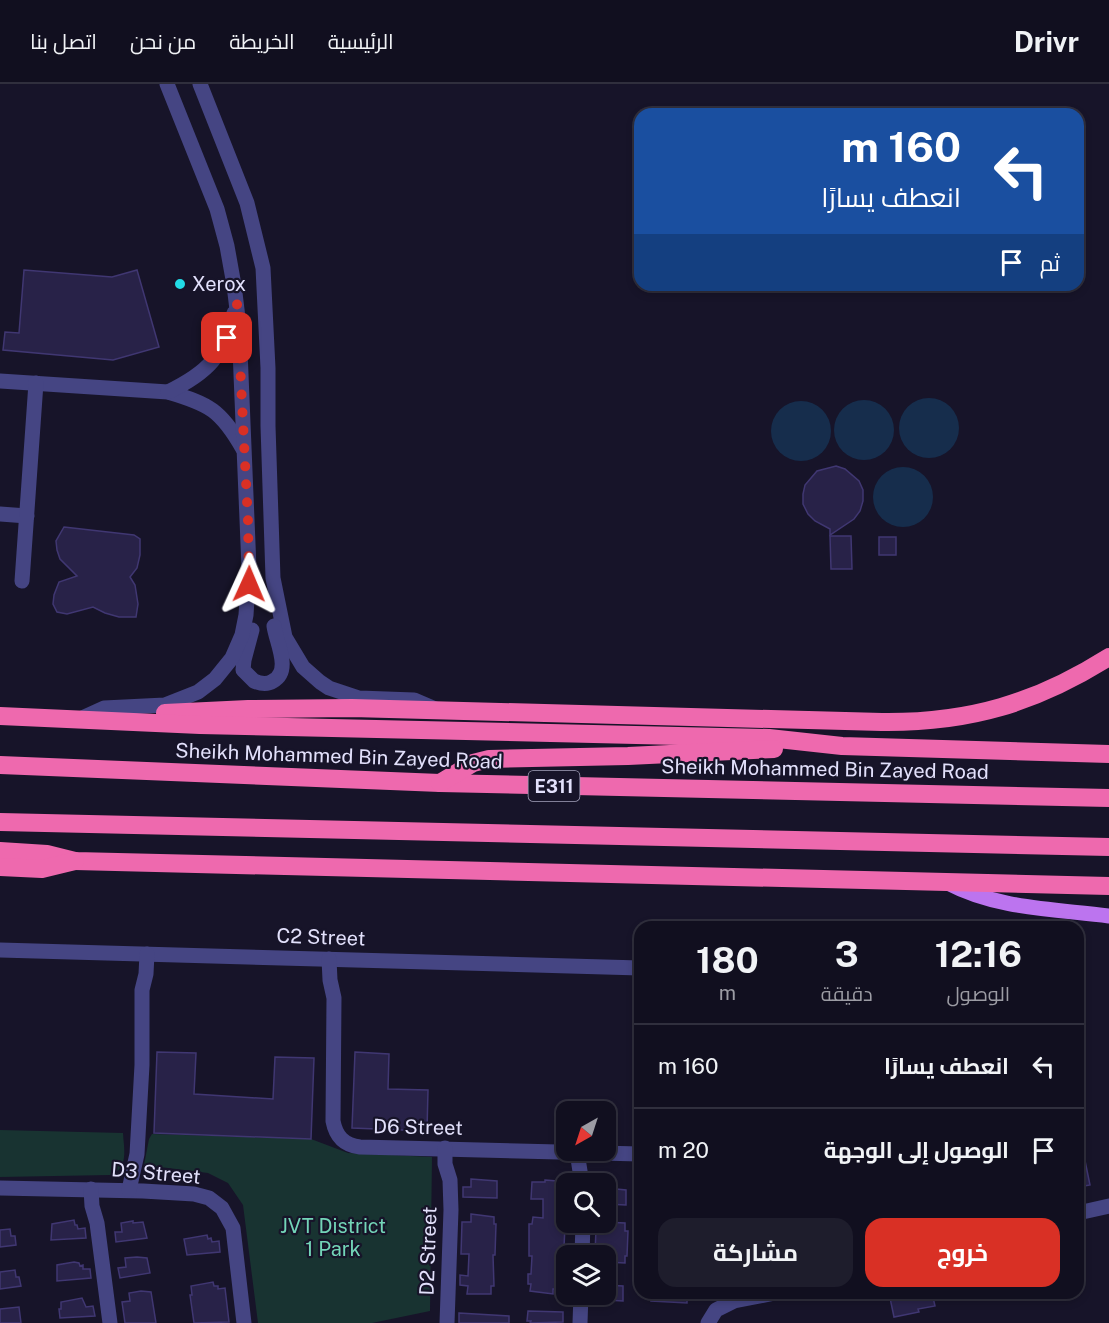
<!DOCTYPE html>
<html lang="ar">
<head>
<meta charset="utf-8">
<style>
  body { margin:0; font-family:"Public Sans",Cairo,sans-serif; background:#1e1d2c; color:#f1f3f6; direction:rtl; height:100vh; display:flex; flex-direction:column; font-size:22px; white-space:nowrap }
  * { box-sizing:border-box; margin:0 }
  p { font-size:20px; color:#9c9ca4 }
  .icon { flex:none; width:33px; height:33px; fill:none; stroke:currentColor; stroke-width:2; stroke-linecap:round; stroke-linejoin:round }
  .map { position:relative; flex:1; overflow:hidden; direction:ltr }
  .details { position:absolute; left:634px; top:837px; width:450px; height:378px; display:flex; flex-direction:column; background:#110f1f; border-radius:18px; box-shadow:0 3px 9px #0003,0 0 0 2px #302f3d; direction:rtl }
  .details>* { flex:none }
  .guide { position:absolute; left:634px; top:24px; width:450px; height:183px; border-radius:18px; box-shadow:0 3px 9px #0003,0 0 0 2px #302f3d; direction:rtl; background:#1a4fa0; color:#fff; overflow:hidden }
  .needle { width:39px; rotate:219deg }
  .buttons { position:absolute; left:556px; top:1017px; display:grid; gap:12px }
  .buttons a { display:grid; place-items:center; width:60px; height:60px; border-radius:12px; background:#110f1f; box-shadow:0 3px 9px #0003,0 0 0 2px #302f3d; font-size:30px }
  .pin { position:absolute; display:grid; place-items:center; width:51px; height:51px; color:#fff; margin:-26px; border-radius:12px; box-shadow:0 3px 9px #0006 }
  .me { position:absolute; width:66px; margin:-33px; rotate:1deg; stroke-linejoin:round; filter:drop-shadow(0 0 4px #0008) }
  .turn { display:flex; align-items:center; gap:21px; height:126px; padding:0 24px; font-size:27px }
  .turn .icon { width:78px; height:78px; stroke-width:2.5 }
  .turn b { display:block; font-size:42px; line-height:51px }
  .then { display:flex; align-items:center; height:57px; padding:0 24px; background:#0003; gap:12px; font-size:22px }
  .eta { display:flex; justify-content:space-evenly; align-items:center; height:102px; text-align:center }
  .eta b { font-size:36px; font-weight:700; line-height:42px }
  .cta { display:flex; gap:12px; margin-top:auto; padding:12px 24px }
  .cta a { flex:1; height:69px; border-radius:18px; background:#d93025; color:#fff; font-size:24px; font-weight:700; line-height:69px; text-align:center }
  .cta a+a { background:#1e1d2c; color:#f1f3f6 }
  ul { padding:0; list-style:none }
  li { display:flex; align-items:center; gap:18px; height:84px; padding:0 24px; border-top:2px solid #302f3d }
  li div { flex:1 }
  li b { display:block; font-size:22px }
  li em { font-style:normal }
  header { display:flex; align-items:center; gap:36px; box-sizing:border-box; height:84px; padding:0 30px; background:#110f1f; border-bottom:2px solid #302f3d }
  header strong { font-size:28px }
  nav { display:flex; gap:33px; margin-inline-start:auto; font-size:21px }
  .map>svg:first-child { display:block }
  .green { fill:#183331 }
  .water { fill:#162d4c }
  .building { fill:#282248; stroke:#403772; stroke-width:1.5 }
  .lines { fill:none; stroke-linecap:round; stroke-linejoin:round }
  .minor { stroke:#454583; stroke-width:15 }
  .major { stroke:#bc74ef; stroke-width:15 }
  .highway { stroke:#ee69ae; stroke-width:18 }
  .route { stroke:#d93025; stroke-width:10; stroke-dasharray:0 18 }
  .poi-dot { fill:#22dbe6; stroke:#171429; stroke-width:2 }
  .labels { text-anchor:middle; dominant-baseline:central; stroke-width:4.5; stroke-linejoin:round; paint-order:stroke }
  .shield { fill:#171429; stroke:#a5a3bc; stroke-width:1.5 }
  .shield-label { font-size:18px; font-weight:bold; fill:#e2e0fb }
  .poi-label { font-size:20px; fill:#e2e0fb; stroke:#171429; text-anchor:start }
  .street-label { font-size:20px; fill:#e2e0fb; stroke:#171429 }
  .park-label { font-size:20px; fill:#73d5b8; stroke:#171429 }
</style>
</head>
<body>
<header>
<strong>Drivr</strong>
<nav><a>الرئيسية</a><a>الخريطة</a><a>من نحن</a><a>اتصل بنا</a></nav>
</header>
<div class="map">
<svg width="1109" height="1239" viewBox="0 0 1109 1239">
  <rect width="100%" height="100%" fill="#171429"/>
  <g class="green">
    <path d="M0,1046L123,1049C124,1066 129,1084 110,1091L0,1093Z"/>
    <polygon points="152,1050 311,1055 348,1069 432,1073 430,1227 372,1239 258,1239 243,1121 228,1099 208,1089 144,1081 149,1055"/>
  </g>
  <g class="water">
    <circle cx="929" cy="344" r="30"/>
    <circle cx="864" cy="346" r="30"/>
    <circle cx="801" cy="347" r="30"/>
    <circle cx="903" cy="413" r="30"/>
  </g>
  <g class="building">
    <polygon points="24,186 112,193 137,186 159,263 113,276 3,266 5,248 19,249"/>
    <polygon points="836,382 845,385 859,397 863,406 863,417 860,427 854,435 830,451 830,445 815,437 808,430 803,420 803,410 805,401 817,387"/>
    <polygon points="64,443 134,451 140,455 140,471 137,484 130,493 135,501 138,520 136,533 119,533 105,529 93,523 67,530 57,528 53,520 54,511 59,498 77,492 60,475 57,466 56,457"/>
    <polygon points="830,452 851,452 852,485 831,485"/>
    <rect x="879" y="453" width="17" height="18"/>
    <polygon points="157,968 196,969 194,1010 273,1015 275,973 314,974 311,1055 154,1049"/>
    <polygon points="355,968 389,970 388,1005 428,1006 427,1047 352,1044"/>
    <polygon points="1078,1067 1083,1067 1090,1101 1078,1103"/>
    <polygon points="471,1095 497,1097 497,1114 463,1113 463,1103 471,1103"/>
    <polygon points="545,1096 557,1097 559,1106 567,1107 566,1116 556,1116 555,1137 557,1137 557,1142 565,1142 564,1163 564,1173 557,1172 557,1191 563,1192 563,1201 556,1201 556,1205 553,1205 553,1210 530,1207 531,1200 528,1200 528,1190 531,1190 532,1172 529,1172 529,1140 532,1140 533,1133 543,1134 543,1115 531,1115 532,1098 545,1098"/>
    <polygon points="606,1104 626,1106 626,1121 606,1120"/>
    <polygon points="471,1130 494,1133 494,1140 496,1140 495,1171 493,1171 494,1202 491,1202 491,1210 467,1210 468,1202 460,1201 460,1191 468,1192 469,1170 461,1170 462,1138 471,1138"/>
    <polygon points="74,1136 75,1141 77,1141 78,1145 85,1144 86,1154 51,1156 52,1140"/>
    <polygon points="133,1137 133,1139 143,1138 147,1154 116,1158 115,1148 122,1148 121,1139"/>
    <polygon points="602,1138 625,1139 625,1147 628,1147 627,1172 625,1172 625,1179 606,1178 606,1172 595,1170 596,1145 602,1146"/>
    <polygon points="10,1145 11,1152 15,1152 16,1161 0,1163 0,1146"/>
    <polygon points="207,1151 208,1155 211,1154 212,1158 219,1157 220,1168 187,1171 184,1155"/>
    <polygon points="137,1173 147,1174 150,1189 120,1194 118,1184 126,1183 125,1174"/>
    <polygon points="74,1178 79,1179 80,1182 83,1181 83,1185 90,1185 91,1194 57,1197 57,1181"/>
    <polygon points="15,1186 16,1193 19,1193 21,1202 0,1205 0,1188"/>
    <polygon points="213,1198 214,1202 218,1202 218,1205 225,1204 229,1238 194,1239 190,1211 192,1211 191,1202"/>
    <polygon points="606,1201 623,1202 623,1217 606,1216"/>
    <polygon points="141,1207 151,1208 156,1239 125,1239 122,1218 130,1217 129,1209"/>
    <polygon points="652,1209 687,1209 687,1219 651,1217"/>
    <polygon points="889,1209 932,1209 935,1222 918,1225 919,1228 894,1233"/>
    <polygon points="82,1214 86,1223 93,1222 95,1232 60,1234 59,1225 61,1225 61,1218"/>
    <polygon points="19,1223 21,1239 0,1239 0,1225"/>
    <polygon points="528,1227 563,1228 563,1238 530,1239 531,1237 527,1237"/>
    <polygon points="459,1229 509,1232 509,1239 459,1239"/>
  </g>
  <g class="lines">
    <g class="minor">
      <polyline points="200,0 247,119 263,184 268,284 268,342 273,494 285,553 303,583 320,598 329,604 359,614 414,616 435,625"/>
      <path d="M0,297L168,308C209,320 221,326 243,365"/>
      <path d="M168,308C209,288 223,272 234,229"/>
      <polyline points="0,430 27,432"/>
      <polyline points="22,497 36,299"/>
      <path d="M252,546L244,576L243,586L254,597C261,600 267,601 273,597C292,587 276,558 274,542"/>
      <polyline points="82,634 104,624 165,621 198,608 215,595 232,574 242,551 246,531 249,484 239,242 234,201 227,162 217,125 167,0"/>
      <polyline points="0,866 640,884"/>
      <path d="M329,875L330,896L334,914L333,1037C336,1053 344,1061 360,1063L640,1070"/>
      <polyline points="445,1064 445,1080 450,1096 451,1126 447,1239"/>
      <polyline points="577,1068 582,1100"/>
      <polyline points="0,1104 143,1107 194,1110 209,1114 222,1124 233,1144 244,1239"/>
      <polyline points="91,1105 92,1122 97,1139 110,1239"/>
      <polyline points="129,1106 137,1070 142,981 142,906 146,890 147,870"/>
      <polyline points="1078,1129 1109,1122"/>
      <polyline points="582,1172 583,1138"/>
      <polyline points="580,1239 581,1210"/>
      <polyline points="708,1239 716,1226 734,1217 775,1209"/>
    </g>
    <path class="major" d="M948,799C997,825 1055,825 1109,832"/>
    <g class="highway">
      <path d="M165,629L248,625L352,624L882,638C969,639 1036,619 1109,573"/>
      <polyline points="0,632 200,641 769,654 842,662 1109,670"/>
      <polyline points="0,681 440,699 1109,714"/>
      <polyline points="440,699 473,679 489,675 628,672 774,665"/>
      <polyline points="0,738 1109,763"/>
      <polyline points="0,767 47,770 75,777 1109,802"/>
      <polyline points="0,783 42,785 75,777"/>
    </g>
  </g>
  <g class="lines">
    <polyline class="route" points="227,254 237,220 248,437 249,500"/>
  </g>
  <circle class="poi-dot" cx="180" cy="200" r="6"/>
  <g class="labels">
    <rect class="shield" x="528.5" y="687" width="51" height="30" rx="4.5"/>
    <g class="shield-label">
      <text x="554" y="702">E311</text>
    </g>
    <g class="poi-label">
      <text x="192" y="200">Xerox</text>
    </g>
    <g class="street-label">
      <text transform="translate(339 672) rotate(2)">Sheikh Mohammed Bin Zayed Road</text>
      <text transform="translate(825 685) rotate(1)">Sheikh Mohammed Bin Zayed Road</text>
      <text transform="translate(321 853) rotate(2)">C2 Street</text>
      <text transform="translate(418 1043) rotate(1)">D6 Street</text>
      <text transform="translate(156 1089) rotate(5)">D3 Street</text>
      <text transform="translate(428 1167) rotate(-88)">D2 Street</text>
    </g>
    <g class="park-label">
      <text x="333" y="1142">JVT District<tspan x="333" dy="23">1 Park</tspan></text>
    </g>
  </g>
</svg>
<div class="buttons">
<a><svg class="needle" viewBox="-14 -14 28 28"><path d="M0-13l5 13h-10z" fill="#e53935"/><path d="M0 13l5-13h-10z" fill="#9c9ca4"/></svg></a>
<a><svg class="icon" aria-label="search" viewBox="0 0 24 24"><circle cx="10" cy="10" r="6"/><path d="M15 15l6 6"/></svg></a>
<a><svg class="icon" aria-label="layers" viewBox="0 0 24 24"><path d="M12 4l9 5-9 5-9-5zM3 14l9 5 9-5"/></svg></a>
</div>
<div class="pin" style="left:227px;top:254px;background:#d93025"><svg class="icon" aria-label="arrive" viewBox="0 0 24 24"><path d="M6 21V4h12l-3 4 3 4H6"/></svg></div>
<svg class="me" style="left:249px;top:500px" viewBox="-20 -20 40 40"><path d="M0-17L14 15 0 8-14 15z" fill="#d93025" stroke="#fff" stroke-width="4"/></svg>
<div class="guide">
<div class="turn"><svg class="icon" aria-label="left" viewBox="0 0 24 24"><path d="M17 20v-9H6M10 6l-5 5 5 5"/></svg><div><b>160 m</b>انعطف يسارًا</div></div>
<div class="then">ثم<svg class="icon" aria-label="arrive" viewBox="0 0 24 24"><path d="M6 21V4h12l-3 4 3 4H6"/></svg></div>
</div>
<section class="details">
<div class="eta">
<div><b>12:16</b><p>الوصول</p></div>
<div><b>3</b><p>دقيقة</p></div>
<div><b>180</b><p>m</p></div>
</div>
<ul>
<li><svg class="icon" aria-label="left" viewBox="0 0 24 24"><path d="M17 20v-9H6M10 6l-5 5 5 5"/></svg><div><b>انعطف يسارًا</b></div><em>160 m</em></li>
<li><svg class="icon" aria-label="arrive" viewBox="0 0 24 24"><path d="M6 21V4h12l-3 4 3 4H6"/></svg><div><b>الوصول إلى الوجهة</b></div><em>20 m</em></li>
</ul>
<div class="cta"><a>خروج</a><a>مشاركة</a></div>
</section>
</div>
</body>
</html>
